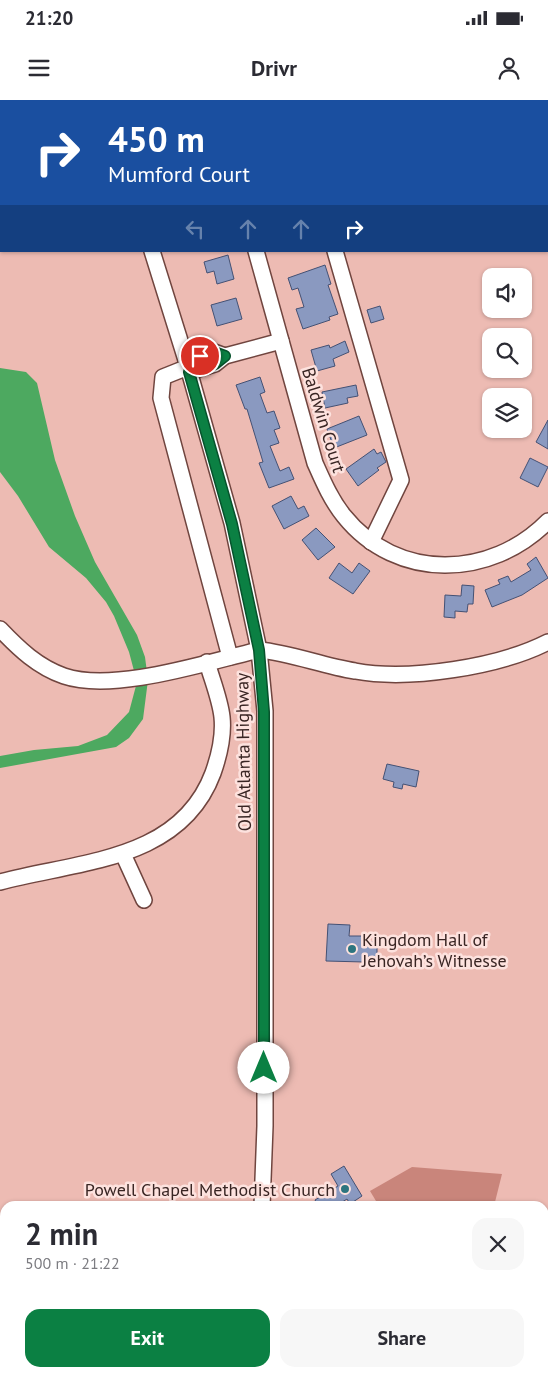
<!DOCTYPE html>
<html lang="en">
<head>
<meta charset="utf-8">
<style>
  body { margin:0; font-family:"PT Sans",sans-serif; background:#f7f7f7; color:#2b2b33; height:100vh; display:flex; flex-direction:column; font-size:19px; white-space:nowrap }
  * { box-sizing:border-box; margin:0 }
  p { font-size:16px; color:#7c7c81 }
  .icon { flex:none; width:28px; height:28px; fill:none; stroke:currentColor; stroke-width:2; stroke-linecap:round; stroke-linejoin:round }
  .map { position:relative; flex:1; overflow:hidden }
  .side { position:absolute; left:0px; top:1101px; width:549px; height:176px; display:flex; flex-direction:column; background:#fff; border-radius:15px 15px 0 0; box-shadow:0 1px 4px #0004 }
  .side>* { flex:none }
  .guide { position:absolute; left:0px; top:0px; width:549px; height:152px; box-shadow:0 1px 4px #0004; background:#1a4fa0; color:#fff; overflow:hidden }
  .fabs { position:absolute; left:482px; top:168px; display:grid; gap:10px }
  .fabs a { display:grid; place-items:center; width:50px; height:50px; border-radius:10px; background:#fff; box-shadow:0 1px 4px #0004; font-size:25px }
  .pin { position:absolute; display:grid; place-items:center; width:42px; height:42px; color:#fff; margin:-21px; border:2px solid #fff; border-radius:50%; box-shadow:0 1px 5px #0007 }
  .me { position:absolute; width:55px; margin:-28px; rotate:0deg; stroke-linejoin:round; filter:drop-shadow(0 0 4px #0008) }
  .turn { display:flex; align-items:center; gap:18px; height:105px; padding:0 25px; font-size:22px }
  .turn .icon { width:65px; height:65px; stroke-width:2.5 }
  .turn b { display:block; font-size:35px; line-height:42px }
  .lanes { display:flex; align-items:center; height:48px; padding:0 25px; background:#0003; justify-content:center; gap:25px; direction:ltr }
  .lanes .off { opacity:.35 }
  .round { display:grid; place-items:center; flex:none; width:52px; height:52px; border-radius:15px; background:#f7f7f7 }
  .overview { display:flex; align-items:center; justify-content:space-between; height:85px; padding:0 25px }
  h1 { font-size:30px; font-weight:600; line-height:38px }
  .action { display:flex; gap:10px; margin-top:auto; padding:10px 25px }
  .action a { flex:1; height:58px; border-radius:15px; background:#0b8043; color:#fff; font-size:20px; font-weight:600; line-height:58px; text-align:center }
  .action a+a { background:#f7f7f7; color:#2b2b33 }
  .status { display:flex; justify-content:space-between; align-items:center; height:35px; padding:0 25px; background:#fff; direction:ltr }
  .status svg { height:14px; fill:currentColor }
  header { display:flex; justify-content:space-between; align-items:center; height:65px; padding:0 25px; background:#fff; font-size:22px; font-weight:600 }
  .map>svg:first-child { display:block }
  .green { fill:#c9857b }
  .water { fill:#4da960 }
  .building { fill:#8a99c0; stroke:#445174 }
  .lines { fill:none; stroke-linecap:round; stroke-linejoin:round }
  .minor-casing { stroke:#70453f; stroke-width:18 }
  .minor { stroke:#fff; stroke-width:15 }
  .route-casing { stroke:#07532c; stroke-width:12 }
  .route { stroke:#0b8043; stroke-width:9 }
  .poi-dot { fill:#2d757f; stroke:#fde2de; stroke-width:2 }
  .labels { text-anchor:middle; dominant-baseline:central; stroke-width:5; stroke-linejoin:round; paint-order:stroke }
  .street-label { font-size:18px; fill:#392523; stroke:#fde2de }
  .poi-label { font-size:18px; fill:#392523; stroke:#fde2de; text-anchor:start }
</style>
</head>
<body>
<div class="status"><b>21:20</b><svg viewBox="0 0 49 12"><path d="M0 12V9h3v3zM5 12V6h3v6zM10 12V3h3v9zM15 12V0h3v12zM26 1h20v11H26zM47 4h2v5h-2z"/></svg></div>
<header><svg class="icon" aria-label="menu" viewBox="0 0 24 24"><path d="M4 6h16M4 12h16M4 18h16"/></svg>Drivr<svg class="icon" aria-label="person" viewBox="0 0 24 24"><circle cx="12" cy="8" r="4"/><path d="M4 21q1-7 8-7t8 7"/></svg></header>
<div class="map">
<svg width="548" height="1277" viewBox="0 0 548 1277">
  <rect width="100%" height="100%" fill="#edbbb3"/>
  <polygon class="green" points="412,1067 502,1074 494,1106 379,1106 370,1091"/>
  <polygon class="water" points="0,268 26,272 37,283 55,360 75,416 95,462 137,535 145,557 148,580 143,619 129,638 116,647 0,668 0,656 34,650 78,646 107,635 129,612 137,582 129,552 114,516 106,502 86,478 49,447 18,396 0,372"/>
  <g class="building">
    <polygon points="228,155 234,179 217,184 214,171 207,173 204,162"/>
    <polygon points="325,165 331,184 328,185 338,214 329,217 330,220 303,229 296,209 304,207 298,188 292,190 288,178"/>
    <polygon points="236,198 242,219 217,226 211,205"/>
    <polygon points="380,206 384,219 371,223 367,210"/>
    <polygon points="345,241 349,252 333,259 335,266 317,271 311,250 329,245 330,248"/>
    <polygon points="260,277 265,292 260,294 267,313 274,311 280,328 274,330 279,343 270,346 280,371 289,367 294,379 269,388 259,363 263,362 247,309 245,309 236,285"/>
    <polygon points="356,285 358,296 347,298 348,303 325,308 322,292"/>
    <polygon points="359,316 367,335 334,348 327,329"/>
    <polygon points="548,320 548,349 536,342"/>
    <polygon points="374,349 377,354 381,352 386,362 377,368 379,370 358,386 346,369"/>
    <polygon points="530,358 548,367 538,387 520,378"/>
    <polygon points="291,396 298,409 304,406 309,416 284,429 272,406"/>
    <polygon points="316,428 335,447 318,460 302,440"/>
    <polygon points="536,457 548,478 522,495 492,507 485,490 500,484 498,480 508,476 511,482 531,470 527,464"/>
    <polygon points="339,463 352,473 359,463 370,471 353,494 329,478"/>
    <polygon points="462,485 474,486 473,504 468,504 467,512 455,511 455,518 444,517 445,495 461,496"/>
    <polygon points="387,664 419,671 416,687 403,684 402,689 393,687 394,682 383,679"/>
    <polygon points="328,824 350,825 349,836 363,836 363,841 377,842 377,857 364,856 364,862 326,861"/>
    <polygon points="344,1066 362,1096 350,1104 347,1099 336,1106 318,1106 315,1100 338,1086 331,1074"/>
  </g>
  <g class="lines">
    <defs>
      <g id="minor">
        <polyline points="106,0 107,1"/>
        <polyline points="330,0 332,1"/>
        <polyline points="250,1 251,0"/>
        <polyline points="152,151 186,260 232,423 259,550 265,611 265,1026 262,1106"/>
        <path d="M256,151L315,363C323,381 331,400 344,416C397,482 491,479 548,421"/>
        <polyline points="335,151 401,380 371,442"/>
        <polyline points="186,260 214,252 225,256"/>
        <polyline points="188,267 163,277 161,298 230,557"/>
        <polyline points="189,272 215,264 225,256 281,241"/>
        <path d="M0,529C19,549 38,567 64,576C114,593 207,562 259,550C292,553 322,566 355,571C409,581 499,567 548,542"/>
        <polyline points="123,754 144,800"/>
        <path d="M0,782C77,761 180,762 213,673C219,656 224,636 222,617C220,599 212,580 207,562"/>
        <polyline points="243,1277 245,1272"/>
      </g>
    </defs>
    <use href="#minor" class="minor-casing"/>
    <use href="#minor" class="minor"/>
  </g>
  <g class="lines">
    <defs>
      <polyline id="route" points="200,256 214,252 225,256 215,264 189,272 232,424 259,550 264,612 264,968"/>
    </defs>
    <use href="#route" class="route-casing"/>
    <use href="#route" class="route"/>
  </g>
  <g class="poi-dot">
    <circle cx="352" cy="849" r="5"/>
    <circle cx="345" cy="1089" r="5"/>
  </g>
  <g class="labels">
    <g class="street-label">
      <text transform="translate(324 320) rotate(73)">Baldwin Court</text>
      <text transform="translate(243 652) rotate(-91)">Old Atlanta Highway</text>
    </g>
    <g class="poi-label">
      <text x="362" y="839">Kingdom Hall of<tspan x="362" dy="21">Jehovah’s Witnesse</tspan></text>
      <text x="335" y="1089" text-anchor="end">Powell Chapel Methodist Church</text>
    </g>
  </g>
</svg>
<div class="fabs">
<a><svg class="icon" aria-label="sound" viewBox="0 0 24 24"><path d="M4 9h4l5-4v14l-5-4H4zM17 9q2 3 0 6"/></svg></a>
<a><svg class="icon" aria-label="search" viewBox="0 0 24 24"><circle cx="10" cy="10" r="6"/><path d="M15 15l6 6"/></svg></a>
<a><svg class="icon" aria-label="layers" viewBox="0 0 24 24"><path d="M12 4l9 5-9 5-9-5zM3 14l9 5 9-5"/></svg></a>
</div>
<div class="pin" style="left:200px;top:256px;background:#d93025"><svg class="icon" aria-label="arrive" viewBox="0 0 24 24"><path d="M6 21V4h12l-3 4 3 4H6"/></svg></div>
<svg class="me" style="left:264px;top:968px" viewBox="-20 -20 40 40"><circle r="19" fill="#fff"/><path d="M0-13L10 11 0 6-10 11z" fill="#0b8043"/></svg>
<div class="guide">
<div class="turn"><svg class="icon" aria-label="right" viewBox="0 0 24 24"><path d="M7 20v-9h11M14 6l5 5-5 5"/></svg><div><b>450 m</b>Mumford Court</div></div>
<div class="lanes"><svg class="icon off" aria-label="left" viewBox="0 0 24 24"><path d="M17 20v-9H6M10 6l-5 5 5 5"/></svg><svg class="icon off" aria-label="ahead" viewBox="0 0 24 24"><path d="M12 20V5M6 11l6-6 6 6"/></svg><svg class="icon off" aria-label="ahead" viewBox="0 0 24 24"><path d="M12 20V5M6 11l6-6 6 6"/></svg><svg class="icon" aria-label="right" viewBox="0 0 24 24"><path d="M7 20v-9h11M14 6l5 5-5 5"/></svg></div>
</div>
<section class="side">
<div class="overview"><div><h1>2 min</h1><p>500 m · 21:22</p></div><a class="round"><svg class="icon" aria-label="close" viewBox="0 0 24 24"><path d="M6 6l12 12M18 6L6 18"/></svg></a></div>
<div class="action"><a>Exit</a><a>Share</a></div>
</section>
</div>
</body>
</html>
